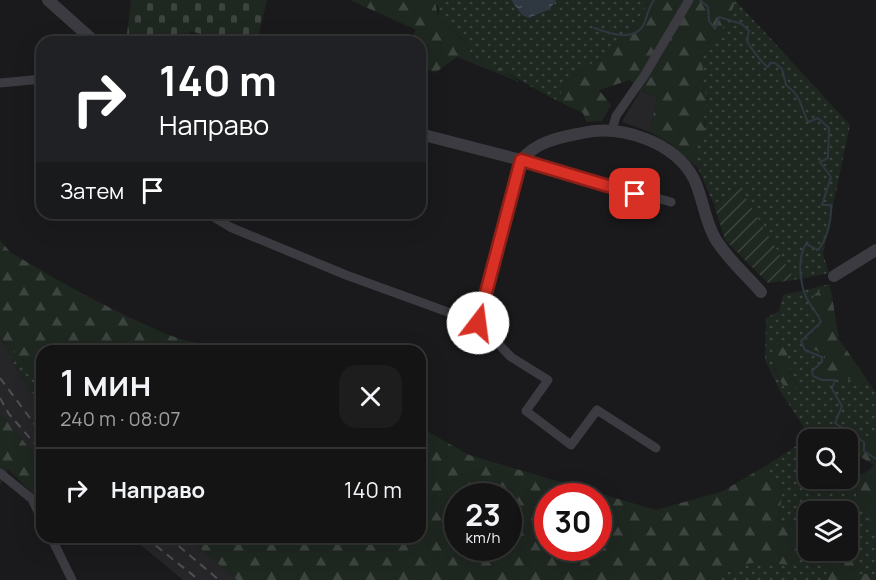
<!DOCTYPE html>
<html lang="ru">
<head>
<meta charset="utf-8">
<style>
  body { margin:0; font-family:Manrope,sans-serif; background:#1d1d1e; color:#f1f3f6; height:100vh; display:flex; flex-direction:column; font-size:22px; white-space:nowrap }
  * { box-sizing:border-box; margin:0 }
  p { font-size:20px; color:#9d9ea0 }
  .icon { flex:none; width:33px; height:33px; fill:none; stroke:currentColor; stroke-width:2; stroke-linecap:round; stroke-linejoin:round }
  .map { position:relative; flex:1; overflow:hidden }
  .side { position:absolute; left:36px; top:345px; width:390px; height:198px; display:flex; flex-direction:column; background:#141415; border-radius:18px; box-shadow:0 6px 24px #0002,0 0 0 2px #333334 }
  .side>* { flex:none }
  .hud { position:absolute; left:36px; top:36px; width:390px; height:183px; border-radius:18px; box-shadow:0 6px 24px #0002,0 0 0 2px #333334; background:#202124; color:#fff; overflow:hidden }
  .tools { position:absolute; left:798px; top:429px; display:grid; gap:12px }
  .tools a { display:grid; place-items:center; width:60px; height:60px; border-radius:12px; background:#141415; box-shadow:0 6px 24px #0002,0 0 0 2px #333334; font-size:30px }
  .speed { position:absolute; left:444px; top:483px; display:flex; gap:12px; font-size:30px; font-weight:700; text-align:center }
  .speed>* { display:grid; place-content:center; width:78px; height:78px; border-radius:50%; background:#141415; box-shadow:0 6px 24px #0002,0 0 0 2px #333334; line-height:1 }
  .speed small { font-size:15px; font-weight:400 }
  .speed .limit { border:9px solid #d22; background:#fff; color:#111 }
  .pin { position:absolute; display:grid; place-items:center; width:51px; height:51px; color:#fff; margin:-26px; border-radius:12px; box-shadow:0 3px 9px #0006 }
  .me { position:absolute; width:66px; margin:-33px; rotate:15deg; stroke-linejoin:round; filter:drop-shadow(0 0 4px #0008) }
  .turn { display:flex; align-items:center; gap:21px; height:126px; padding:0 24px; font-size:27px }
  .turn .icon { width:78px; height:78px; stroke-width:2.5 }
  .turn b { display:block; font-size:42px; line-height:51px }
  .then { display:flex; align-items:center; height:57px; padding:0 24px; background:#0003; gap:12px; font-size:22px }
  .round { display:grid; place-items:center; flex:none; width:63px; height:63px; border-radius:18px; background:#1d1d1e }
  .headline { display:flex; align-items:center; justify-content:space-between; height:102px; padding:0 24px }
  h1 { font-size:36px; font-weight:600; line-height:45px }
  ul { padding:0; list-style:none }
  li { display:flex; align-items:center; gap:18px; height:84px; padding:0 24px; border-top:2px solid #333334 }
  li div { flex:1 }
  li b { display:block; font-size:22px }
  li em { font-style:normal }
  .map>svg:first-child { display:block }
  .built { fill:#262629 }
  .grass { fill:url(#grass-dots); fill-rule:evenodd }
  .forest { fill:url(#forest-firs); fill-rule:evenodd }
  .cemetery { fill:url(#cemetery-stones) }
  .garden { fill:url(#garden-furrows) }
  .water { fill:url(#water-ripples) }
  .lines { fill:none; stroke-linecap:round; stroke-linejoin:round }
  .stream { stroke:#2f3840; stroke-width:2 }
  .minor { stroke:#3b3b41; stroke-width:9 }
  .tertiary { stroke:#3b3b41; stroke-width:12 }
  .rail { stroke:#4e4f56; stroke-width:2; stroke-dasharray:8 6; stroke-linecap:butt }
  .route-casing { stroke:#8d1f18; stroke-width:15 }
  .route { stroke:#d93025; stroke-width:10 }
</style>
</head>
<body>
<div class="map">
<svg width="876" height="580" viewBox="0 0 876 580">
  <defs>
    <pattern id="grass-dots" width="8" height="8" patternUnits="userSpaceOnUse" patternTransform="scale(1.5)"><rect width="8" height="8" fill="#1f2721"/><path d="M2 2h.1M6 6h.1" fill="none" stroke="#3d443f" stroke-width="1.8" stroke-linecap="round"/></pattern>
    <pattern id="forest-firs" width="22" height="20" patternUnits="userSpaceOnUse" patternTransform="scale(1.5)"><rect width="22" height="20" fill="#1f2721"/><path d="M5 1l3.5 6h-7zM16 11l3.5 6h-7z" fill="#3d443f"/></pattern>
    <pattern id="cemetery-stones" width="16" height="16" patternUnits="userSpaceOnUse" patternTransform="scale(1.5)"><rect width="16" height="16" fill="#1f2721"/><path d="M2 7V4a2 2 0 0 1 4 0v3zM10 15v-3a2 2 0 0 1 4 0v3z" fill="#3d443f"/></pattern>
    <pattern id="garden-furrows" width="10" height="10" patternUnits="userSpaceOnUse" patternTransform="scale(1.5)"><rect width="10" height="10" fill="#1f2721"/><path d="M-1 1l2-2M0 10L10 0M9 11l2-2" fill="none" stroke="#3d443f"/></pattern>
    <pattern id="water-ripples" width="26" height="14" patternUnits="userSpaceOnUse" patternTransform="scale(1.5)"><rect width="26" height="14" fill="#2f3840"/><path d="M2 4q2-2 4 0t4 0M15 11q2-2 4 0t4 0" fill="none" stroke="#4a525a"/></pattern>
  </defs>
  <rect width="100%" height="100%" fill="#1a1a1c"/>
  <g class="built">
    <polygon points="640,91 657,97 650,132 622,122"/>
    <polygon points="0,339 23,380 42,405 42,463 0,413"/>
    <polygon points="131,537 187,537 237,580 183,580"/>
  </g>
  <g class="grass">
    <path d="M435,0H511L522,15L529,18L550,9L556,0H651L622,41L601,59L577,71L556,100C528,86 502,68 473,57L464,40L438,17L439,9Z"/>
    <path d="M735,0L850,125L823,254L829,273L795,280L739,187L714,205L698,168L688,159L697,154V140L706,124L702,112L708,99L701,83L704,72L699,52C715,37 731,23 735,0Z"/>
    <path d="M830,284L829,296L816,309L823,323L808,337L807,347L825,354V362L818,369L849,377L862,385L868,381L876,393V433L849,443L848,440H808V478L843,479L844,484L856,490L857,502L869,513L870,530L876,535V579L875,574H856L830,556L827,580H719C739,557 763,563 790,565L808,547V550H848V512H808V534L789,522L778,523L783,488L771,476L767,465L810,437L780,391L765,360L766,318L779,311L783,295ZM773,343C791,346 786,356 790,370C791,375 795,380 797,384L792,393C774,381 772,363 773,343Z"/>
    <polygon points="1,341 12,348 42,383 42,405 23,380"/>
  </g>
  <g class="forest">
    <polygon points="350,0 435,0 438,17 464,41 473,57 497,66 519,82 457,57 435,73 420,66 420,42 409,42 416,30"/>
    <path d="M651,0H735C731,23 715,37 699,52L704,72L701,83L708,99C702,113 706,122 704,136L697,141L698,154L688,159L671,144L650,132L657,97L640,91L630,80L599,90L611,105L602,121L586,122L583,113L556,100L577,71L601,59L622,41Z"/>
    <path d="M0,240L10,252C60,282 110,310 164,333C181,341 211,345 230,351H42V383L12,348L0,339Z"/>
    <path d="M830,284L839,339L868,381L862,385C847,376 841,376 826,384L817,376L818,369L825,362V354L807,347L805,343L808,337L823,323L812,301L814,295L823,288L829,295Z"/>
    <path d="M773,343C791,347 786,355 790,370C791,375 795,380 797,385L792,394C775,380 772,364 773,343Z"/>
    <polygon points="0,413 42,463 42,498 36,497 8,469 0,486"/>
    <path d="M420,427L469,455L656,510L723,491L767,465L771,476L783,488L778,523L789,522L808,534V547L790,565C763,563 739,557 719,580H237L187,537H420ZM458,496H508V548H458ZM548,496H598V548H548Z"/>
    <polygon points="876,433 876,535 870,530 869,513 857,502 856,490 843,484 843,479 865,473 874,465 859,456 848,461 848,443"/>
    <polygon points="844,552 858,559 856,574 875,574 876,580 827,580 830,556"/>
  </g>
  <polygon class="cemetery" points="131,0 267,0 257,42 232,42 190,31 186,42 126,42"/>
  <polygon class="garden" points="739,187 795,280 768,283 725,240 714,205"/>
  <polygon class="water" points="511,0 556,0 550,9 529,18 522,15"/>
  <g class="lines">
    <g class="stream">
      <path d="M700,0L708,7L709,21L715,29L719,17L742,24L749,31C749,34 747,37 747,40C747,44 765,66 768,67L770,63H775L782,69L786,85C801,96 800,104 807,120L809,122L818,118L829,128L828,158L820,162L831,177L822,205H831C832,219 827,240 818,250L806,244C797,257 800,283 806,297C810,306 818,313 821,322L801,341L805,350L822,357V362L812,371L813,376L822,380H835L832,389L842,406L835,423L864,442V451L876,459"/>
      <path d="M594,28C608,33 633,42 643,26C647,18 648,8 654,0"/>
    </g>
    <g class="minor">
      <polyline points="0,83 42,79"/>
      <polyline points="612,130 616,116 644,76 689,0"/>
      <polyline points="207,213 230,227 346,275 478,323 511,357 548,380 526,411 571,445 597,410 656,448"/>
      <polyline points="478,323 521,160 671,202"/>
      <polyline points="0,473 32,499 42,520"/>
      <polyline points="51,537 72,580"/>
    </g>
    <g class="tertiary">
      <polyline points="48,0 95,42"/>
      <path d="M420,134L521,160C538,141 558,138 582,133C621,124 675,142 694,179C703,198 705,222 716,240C728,259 746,275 761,292"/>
      <polyline points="834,276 876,250"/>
    </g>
    <g class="rail">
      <polyline points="0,378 42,434"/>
      <polyline points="0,398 9,414 42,452"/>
      <polyline points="145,537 199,580"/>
      <polyline points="168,537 219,580"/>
    </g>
  </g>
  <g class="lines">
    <defs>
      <polyline id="route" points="478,323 521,160 635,194"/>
    </defs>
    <use href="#route" class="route-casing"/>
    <use href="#route" class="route"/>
  </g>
</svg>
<div class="tools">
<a><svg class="icon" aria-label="search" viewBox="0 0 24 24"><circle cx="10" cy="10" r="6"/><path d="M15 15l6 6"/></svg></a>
<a><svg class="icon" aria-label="layers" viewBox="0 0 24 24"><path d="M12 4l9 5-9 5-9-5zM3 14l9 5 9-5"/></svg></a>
</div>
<div class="speed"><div>23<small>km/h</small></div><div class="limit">30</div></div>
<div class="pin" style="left:635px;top:194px;background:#d93025"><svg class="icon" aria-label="arrive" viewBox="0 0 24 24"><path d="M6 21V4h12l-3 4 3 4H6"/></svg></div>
<svg class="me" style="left:478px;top:323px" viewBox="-20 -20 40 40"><circle r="19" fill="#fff"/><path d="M0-13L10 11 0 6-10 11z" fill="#d93025"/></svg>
<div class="hud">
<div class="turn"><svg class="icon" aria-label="right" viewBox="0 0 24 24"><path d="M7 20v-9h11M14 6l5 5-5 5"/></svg><div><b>140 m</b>Направо</div></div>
<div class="then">Затем<svg class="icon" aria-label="arrive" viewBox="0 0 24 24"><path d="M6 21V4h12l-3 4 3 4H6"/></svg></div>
</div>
<section class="side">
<div class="headline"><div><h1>1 мин</h1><p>240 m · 08:07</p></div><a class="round"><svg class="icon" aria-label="close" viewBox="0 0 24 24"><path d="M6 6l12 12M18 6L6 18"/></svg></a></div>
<ul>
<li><svg class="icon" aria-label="right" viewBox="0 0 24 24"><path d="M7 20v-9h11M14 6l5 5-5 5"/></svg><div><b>Направо</b></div><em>140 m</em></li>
</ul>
</section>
</div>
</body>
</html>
